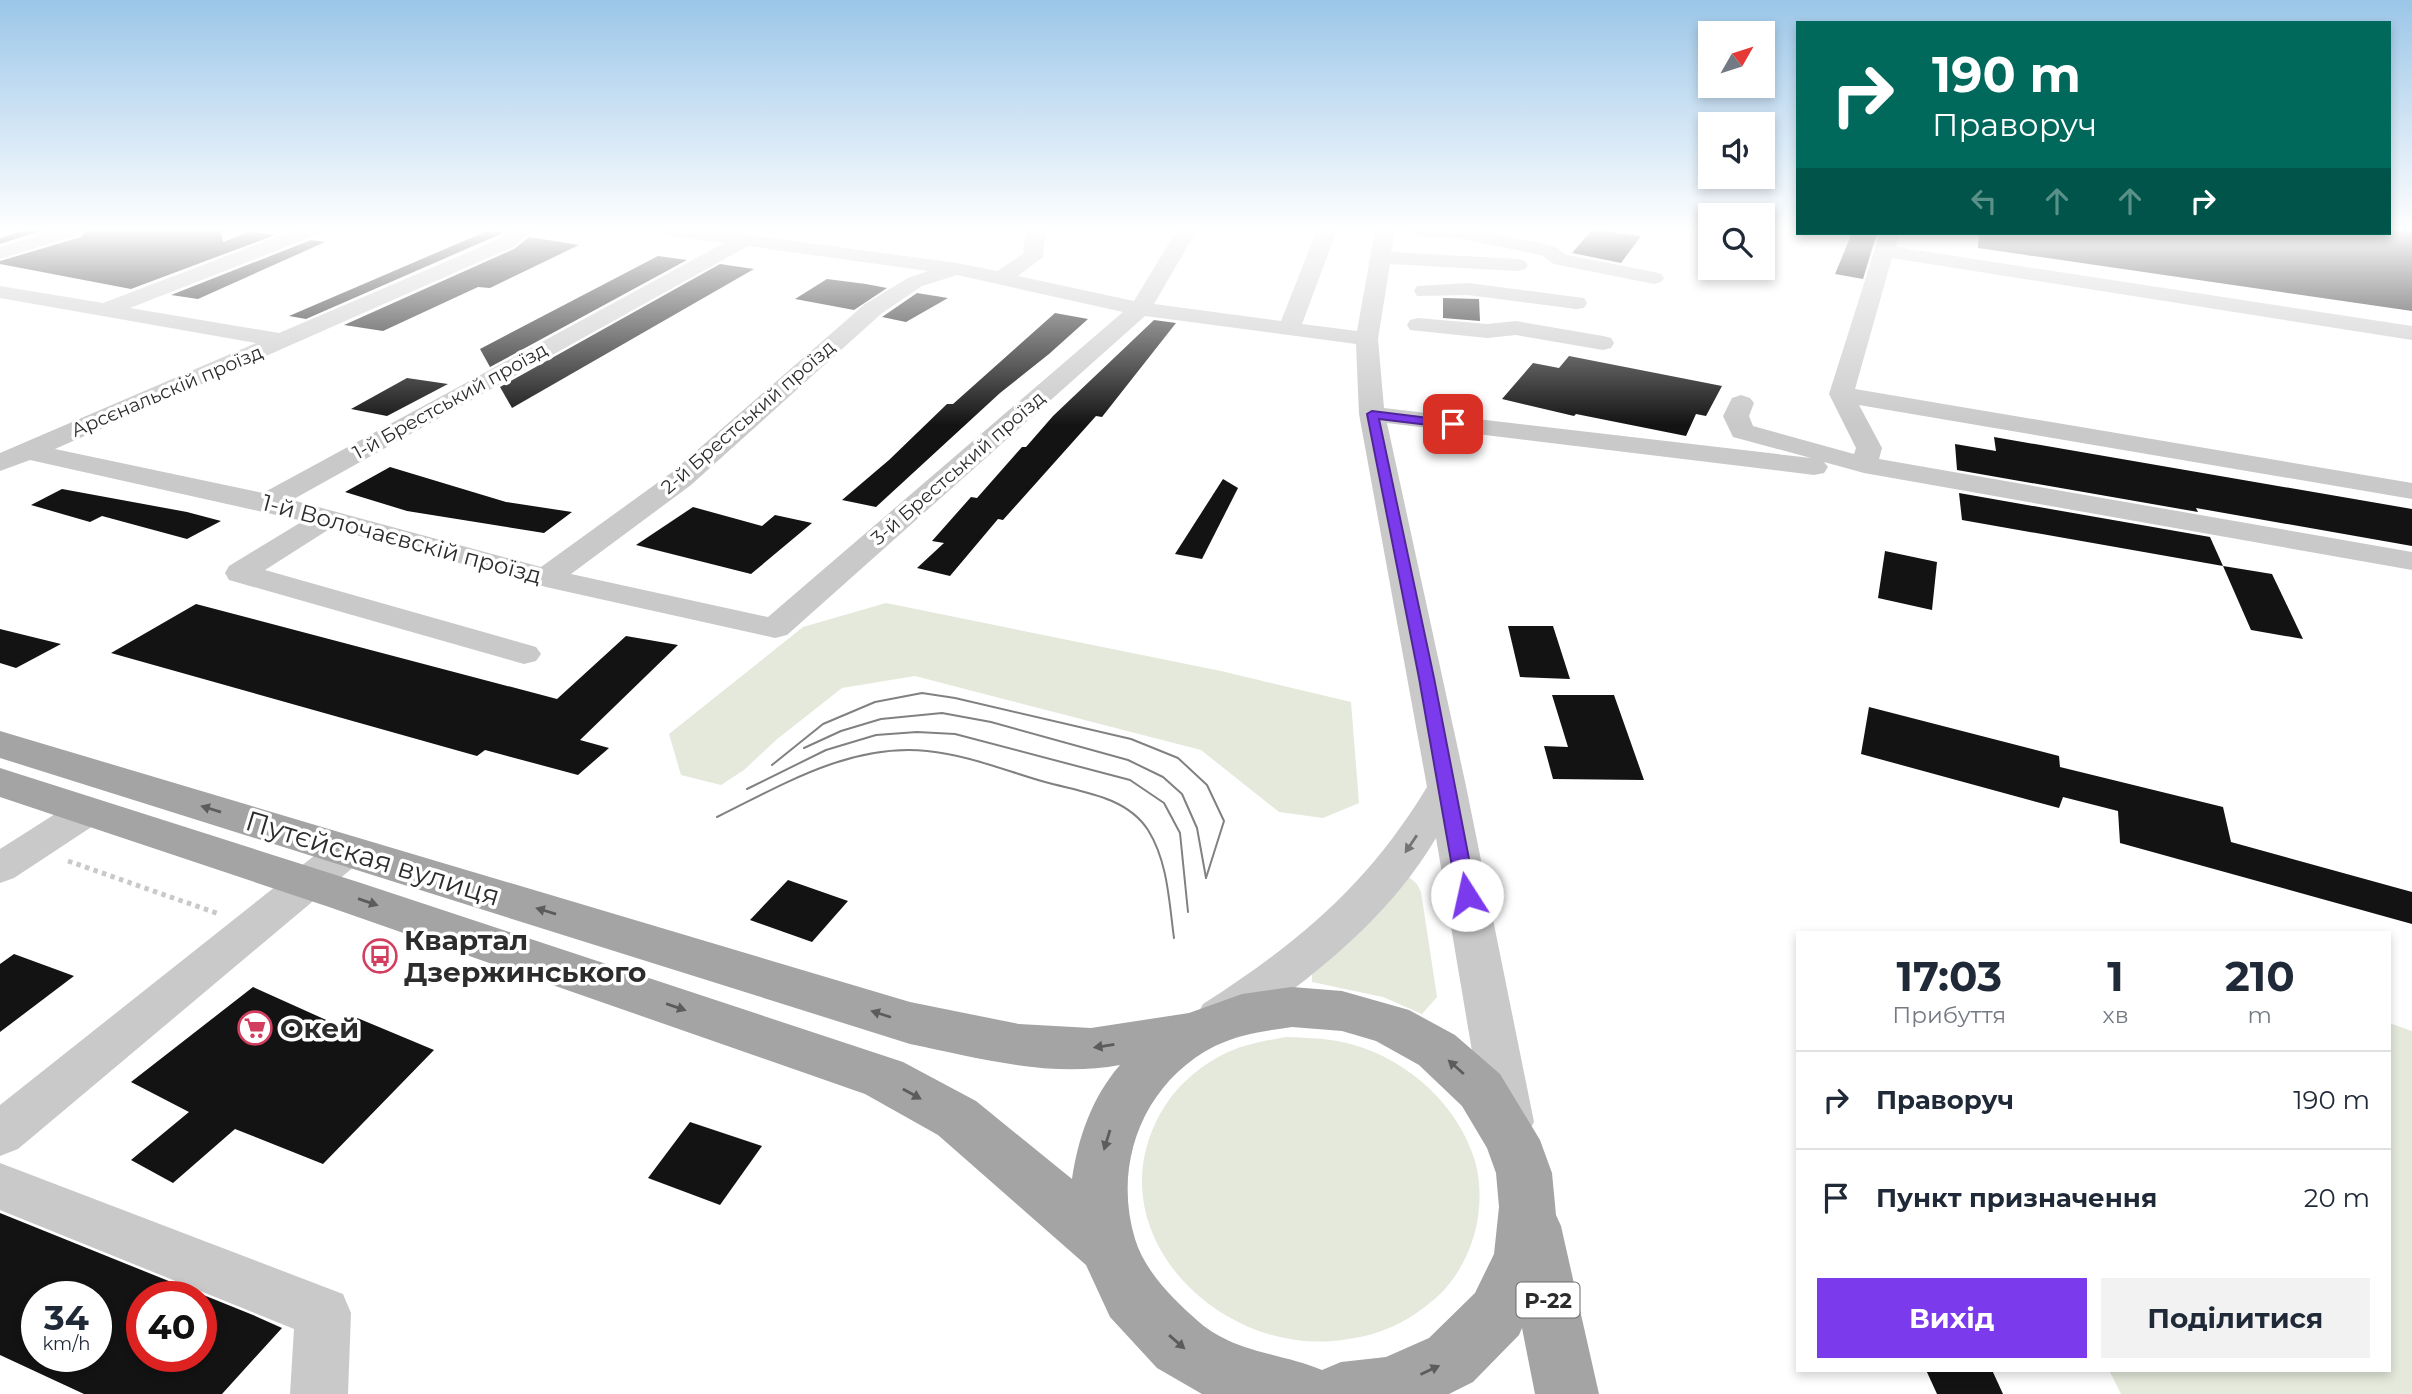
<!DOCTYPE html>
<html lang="uk">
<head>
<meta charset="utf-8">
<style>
  body { margin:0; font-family:Montserrat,sans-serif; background:#f2f2f3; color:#1f2937; height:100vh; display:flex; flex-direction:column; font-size:26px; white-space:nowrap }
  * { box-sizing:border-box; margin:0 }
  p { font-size:23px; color:#747a83 }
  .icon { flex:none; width:38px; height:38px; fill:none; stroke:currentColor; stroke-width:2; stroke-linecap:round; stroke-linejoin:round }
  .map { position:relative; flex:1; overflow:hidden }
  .sheet { position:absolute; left:1796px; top:931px; width:595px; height:441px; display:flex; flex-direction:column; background:#fff; border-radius:0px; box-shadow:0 4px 10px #0003 }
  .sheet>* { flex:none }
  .banner { position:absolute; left:1796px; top:21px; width:595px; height:214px; border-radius:0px; box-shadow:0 4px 10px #0003; background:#00695c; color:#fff; overflow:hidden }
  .needle { width:46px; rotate:51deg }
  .buttons { position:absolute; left:1698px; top:21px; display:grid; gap:14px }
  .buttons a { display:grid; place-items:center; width:77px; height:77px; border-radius:0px; background:#fff; box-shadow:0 4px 10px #0003; font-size:35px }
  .speed { position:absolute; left:21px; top:1281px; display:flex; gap:14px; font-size:35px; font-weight:700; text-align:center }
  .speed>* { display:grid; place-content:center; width:91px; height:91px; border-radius:50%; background:#fff; box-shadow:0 4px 10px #0003; line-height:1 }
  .speed small { font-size:18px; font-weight:400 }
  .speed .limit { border:10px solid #d22; background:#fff; color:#111 }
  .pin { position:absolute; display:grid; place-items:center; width:60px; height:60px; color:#fff; margin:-30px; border-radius:14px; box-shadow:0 4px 10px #0006 }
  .me { position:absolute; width:77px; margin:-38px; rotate:350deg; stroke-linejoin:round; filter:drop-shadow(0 0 5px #0008) }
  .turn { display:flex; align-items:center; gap:24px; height:147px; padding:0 21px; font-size:32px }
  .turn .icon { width:91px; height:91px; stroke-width:2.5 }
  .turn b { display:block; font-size:49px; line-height:60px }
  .lanes { display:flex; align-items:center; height:66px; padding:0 21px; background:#0003; justify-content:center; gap:35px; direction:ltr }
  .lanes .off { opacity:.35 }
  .eta { display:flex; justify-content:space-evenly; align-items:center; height:119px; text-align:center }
  .eta b { font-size:42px; font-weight:700; line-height:49px }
  .primary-button { display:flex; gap:14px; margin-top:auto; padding:14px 21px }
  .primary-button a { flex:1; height:80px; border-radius:0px; background:#7c3aed; color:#fff; font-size:28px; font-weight:700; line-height:80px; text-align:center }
  .primary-button a+a { background:#f2f2f3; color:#1f2937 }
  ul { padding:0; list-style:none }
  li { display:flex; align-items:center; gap:21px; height:98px; padding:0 21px; border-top:2px solid #e0e1e3 }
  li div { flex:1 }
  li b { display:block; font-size:26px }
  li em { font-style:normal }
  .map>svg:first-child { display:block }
  .green { fill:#e4e9db }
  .building { fill:#131313; fill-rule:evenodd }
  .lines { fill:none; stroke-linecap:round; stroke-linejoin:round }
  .path { stroke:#c9c9c9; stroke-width:5; stroke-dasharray:4.5 4.5; stroke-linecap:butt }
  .minor { fill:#c9c9c9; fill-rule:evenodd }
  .major { fill:#a4a4a4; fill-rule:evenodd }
  .tram { stroke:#818181; stroke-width:2 }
  .oneway { fill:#5c5c5c }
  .oneway2 { fill:#737373 }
  .route { fill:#7c3aed; stroke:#51269a; stroke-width:2 }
  .labels { text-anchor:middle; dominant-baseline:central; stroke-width:7; stroke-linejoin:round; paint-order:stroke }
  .far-street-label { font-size:19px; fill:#2c2c2c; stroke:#fff }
  .shield { fill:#fff; stroke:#6b6b6b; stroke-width:2 }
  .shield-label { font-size:21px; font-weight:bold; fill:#2c2c2c }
  .street-label { font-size:23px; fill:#2c2c2c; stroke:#fff }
  .near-street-label { font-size:28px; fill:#2c2c2c; stroke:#fff }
  .near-poi-label { font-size:28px; font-weight:bold; fill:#2c2c2c; stroke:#fff; text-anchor:start }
</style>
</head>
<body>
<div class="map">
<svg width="2412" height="1394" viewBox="0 0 2412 1394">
  <rect width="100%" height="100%" fill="#fff"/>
  <g class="green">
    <polygon points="886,603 1221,671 1351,702 1359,803 1323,818 1279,812 1201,750 915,676 842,688 776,740 744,770 721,785 681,775 669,734 803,627"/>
    <polygon points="1409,877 1417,884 1421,892 1437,997 1422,1014 1383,997 1312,982 1312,970"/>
    <polygon points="2389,1023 2412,1031 2412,1394 2121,1394 2109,1370 2389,1370"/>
    <path d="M1286,1037C1309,1038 1332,1038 1354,1045C1409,1061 1458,1105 1475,1161C1488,1208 1473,1264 1437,1297C1405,1325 1376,1337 1333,1341C1214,1351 1096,1230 1160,1114C1174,1089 1194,1070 1220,1056C1240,1045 1263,1041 1286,1037Z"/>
  </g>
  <g class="building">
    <polygon points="25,230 44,230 0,244 0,238"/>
    <polygon points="86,230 221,230 223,242 249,232 275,235 131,289 0,264 0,261 81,237"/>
    <polygon points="1592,230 1599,230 1641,236 1621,263 1572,253"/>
    <polygon points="2389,230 2412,230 2412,311 1978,248 1979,233 2389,233"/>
    <polygon points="487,231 503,233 306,319 289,316"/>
    <polygon points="1852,233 1877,233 1863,279 1835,274"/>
    <polygon points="529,237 579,245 490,288 478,287 383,331 344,325 514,249"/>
    <polygon points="311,240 325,242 198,299 171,295"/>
    <polygon points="658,256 687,260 490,367 480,349"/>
    <polygon points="720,264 754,269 512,408 500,387"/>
    <polygon points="827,279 866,284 887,288 854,310 795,299"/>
    <polygon points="917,293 948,298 906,322 882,317"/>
    <polygon points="1443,298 1479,299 1480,321 1443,318"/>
    <polygon points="1055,313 1088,319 1049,354 1000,393 876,507 842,500 889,460 947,404 953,404"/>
    <polygon points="1154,320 1176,323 1102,417 1096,416 1003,520 998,519 950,576 917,568 944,543 932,541 971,497 977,498 1022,447 1026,447 1053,416"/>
    <polygon points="1569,356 1722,386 1706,416 1696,414 1686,436 1576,414 1574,416 1502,399 1533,363 1559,368"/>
    <polygon points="407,378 448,384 387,416 351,409"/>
    <polygon points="1994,437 2412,509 2412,546 2196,508 2198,512 1957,470 1955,444 1996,451"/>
    <polygon points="390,467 506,502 572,512 544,533 407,511 345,492"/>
    <polygon points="1223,479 1238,488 1202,559 1175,554"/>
    <polygon points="62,489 187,512 221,521 187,539 102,516 90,522 31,505"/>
    <polygon points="1959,493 2210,537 2223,566 1962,520"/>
    <polygon points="693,507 762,526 775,515 812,523 751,574 636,545"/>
    <polygon points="1885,551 1937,562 1932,610 1878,598"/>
    <polygon points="2223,566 2272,574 2303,639 2251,630"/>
    <polygon points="196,604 557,699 626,636 678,645 580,740 609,748 578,775 485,750 477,756 111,653"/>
    <polygon points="1508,626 1553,626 1570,679 1520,677"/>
    <polygon points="0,629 61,644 16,668 0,663"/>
    <polygon points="1552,695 1614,695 1644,780 1553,779 1544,746 1568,747"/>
    <polygon points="1869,707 2059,756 2060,767 2223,807 2231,842 2412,892 2412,924 2120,843 2118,811 2063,797 2059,808 1861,754"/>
    <polygon points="788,880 848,901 812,942 750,920"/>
    <polygon points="14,954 74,976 0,1032 0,964"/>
    <polygon points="253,987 344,1028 355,1017 434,1050 323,1164 235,1129 173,1183 131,1160 189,1112 131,1082"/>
    <polygon points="690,1122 762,1146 720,1205 648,1178"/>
    <path d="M0,1213L253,1315L282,1328L222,1394H84L0,1355ZM37,1297H96V1356H37ZM142,1297H201V1356H142Z"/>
    <polygon points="1926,1370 1992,1370 2003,1394 1937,1394"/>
  </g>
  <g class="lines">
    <polyline class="path" points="68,861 219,914"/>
    <g class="minor">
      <polygon points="53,230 83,230 80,234 0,259 0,247"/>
      <path d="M295,230H322L319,234L130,308L279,333L499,239L511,230H534L513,247L55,449L263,493L724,243L670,236L660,230H713L957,263L997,271L1023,254L1026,230H1046L1043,257L1018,276L1134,301L1177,230H1197L1154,304L1281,321L1317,230H1337L1302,324L1357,331L1375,230H1395L1391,252L1518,259L1525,261L1528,265L1525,269L1518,271L1390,264L1378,339L1384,408L1811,458L1733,437L1723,416L1732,398L1741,395L1750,398L1754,403L1749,416L1753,426L1854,454L1856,448L1829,394L1880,233H1899L1896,247L2412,326V340L1892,258L1855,389L2412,483V499L1859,405L1882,448L1879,459L2412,552V570L1864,473L1824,462L1828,467L1824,473L1814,475L1387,423L1466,786L1534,1122L1526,1137L1509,1143L1492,1137L1484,1122L1436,838C1394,909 1331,963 1265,1010C1253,1018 1234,1036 1218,1035C1214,1035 1207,1032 1203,1030L1196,1017L1203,1004C1299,942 1367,886 1427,787L1359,414L1356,344L1145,316L787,635L775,638L546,587L331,528L265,570L536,647L541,654L536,661L524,664L229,580L225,573L229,566L303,521L30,460L0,471V453L256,343L0,298V286L103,303ZM748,246L928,271L908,278L865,304L671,473L541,567L292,500ZM957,275L1123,312L768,617L571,574L691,485L881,314L922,286Z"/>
      <polygon points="1407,230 1477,230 1554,246 1567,255 1654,272 1661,274 1664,278 1661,282 1654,284 1554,264 1541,255 1463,239 1417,236"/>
      <polygon points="1468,283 1576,297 1584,298 1587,303 1584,308 1576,309 1468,295 1417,296 1414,291 1417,286"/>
      <polygon points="1418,318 1487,324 1516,321 1603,336 1611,338 1614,343 1611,348 1603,350 1516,335 1487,338 1410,330 1407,325 1410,320"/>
      <polygon points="88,798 102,802 107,811 102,820 14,878 0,883 0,849 74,802"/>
      <polygon points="348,836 362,840 368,850 362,860 18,1149 0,1156 0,1105 334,840"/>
      <polygon points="0,1163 343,1294 351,1313 348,1394 290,1394 294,1329 0,1210"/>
    </g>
    <path class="major" d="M0,731L910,1002L1019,1024L1091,1028L1189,1013L1242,994L1292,987L1342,991L1409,1010L1455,1035L1500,1074L1540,1140L1552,1173L1556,1215L1561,1226L1599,1394H1535L1522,1328L1519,1335L1473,1382L1449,1394H1202L1157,1368L1110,1317L1086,1265L938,1135L865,1094L329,907L0,797V768L361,883L903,1062L976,1101L1072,1179C1078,1138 1092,1097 1120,1065C1049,1078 979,1058 910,1044L0,758ZM1292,1027L1342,1031L1376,1041L1419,1065L1462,1106L1487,1148L1496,1173L1499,1207L1494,1254L1475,1293L1429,1338L1386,1357L1341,1362L1322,1370C1281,1353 1235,1353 1199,1322C1174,1300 1145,1272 1135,1239C1112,1163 1144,1082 1215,1046C1240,1034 1265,1031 1292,1027Z"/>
    <g class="tram">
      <polyline points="804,748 841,731 881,719 942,713 991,722 1128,760 1163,777 1182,794 1197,828 1206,878"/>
      <polyline points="772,765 823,724 875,702 922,693 955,698 1131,739 1178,758 1207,785 1224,821 1206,878"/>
      <polyline points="747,789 826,750 876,735 917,732 955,734 1130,780 1164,803 1180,833 1188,912"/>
      <path d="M717,817C782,785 851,743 927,751C968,755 1006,771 1045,782C1081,792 1126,796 1148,830C1168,862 1169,902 1174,938"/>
    </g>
  </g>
  <defs><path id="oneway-solid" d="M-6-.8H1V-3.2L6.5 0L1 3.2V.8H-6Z" transform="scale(1.75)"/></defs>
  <g class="oneway">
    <use href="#oneway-solid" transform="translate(211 809) rotate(-163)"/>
    <use href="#oneway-solid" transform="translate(368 902) rotate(19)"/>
    <use href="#oneway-solid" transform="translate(546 911) rotate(-163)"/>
    <use href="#oneway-solid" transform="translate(676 1007) rotate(19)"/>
    <use href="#oneway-solid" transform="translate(881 1014) rotate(-162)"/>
    <use href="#oneway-solid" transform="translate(1104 1046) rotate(171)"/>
    <use href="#oneway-solid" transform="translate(1456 1067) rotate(-138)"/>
    <use href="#oneway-solid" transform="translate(912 1094) rotate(29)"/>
    <use href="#oneway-solid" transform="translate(1107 1140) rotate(107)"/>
    <use href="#oneway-solid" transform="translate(1177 1342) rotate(41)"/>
    <use href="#oneway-solid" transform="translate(1430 1370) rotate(-25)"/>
  </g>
  <use class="oneway2" href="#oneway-solid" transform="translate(1411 844) rotate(124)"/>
  <linearGradient id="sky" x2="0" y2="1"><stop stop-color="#9bc6e8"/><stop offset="0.54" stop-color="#fff"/><stop offset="1" stop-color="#fff" stop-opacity="0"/></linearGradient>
  <rect width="2412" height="425" fill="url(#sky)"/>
  <polygon class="route" points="1372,411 1453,421 1459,424 1453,428 1379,419 1434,678 1476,895 1474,900 1460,900 1457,895 1419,678 1367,414"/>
  <defs>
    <symbol id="bus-ring" viewBox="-11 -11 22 22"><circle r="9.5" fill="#fff" stroke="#d33e5f" stroke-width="1.5"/><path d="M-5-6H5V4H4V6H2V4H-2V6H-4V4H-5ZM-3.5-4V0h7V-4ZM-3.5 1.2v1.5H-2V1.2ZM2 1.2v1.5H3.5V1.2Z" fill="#d33e5f"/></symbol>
    <symbol id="supermarket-ring" viewBox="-11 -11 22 22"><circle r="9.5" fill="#fff" stroke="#d33e5f" stroke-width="1.5"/><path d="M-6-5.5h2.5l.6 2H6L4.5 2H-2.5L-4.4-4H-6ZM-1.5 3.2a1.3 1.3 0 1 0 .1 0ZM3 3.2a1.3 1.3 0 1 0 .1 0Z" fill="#d33e5f"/></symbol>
  </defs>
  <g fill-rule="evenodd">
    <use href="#bus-ring" x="361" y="937" width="38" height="38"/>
    <use href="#supermarket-ring" x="236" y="1009" width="38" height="38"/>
  </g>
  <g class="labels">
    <g class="far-street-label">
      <text transform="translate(167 391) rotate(-23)">Арсєнальскій проїзд</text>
      <text transform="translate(450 401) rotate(-29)">1-й Брестський проїзд</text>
      <text transform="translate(748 417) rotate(-41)">2-й Брестський проїзд</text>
      <text transform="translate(958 468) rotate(-41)">3-й Брестський проїзд</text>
    </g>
    <rect class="shield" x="1516.5" y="1282.5" width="63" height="35" rx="5"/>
    <g class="shield-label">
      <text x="1548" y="1300">Р-22</text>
    </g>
    <g class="street-label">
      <text transform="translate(402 539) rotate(15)">1-й Волочаєвскій проїзд</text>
    </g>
    <g class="near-street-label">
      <text transform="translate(373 858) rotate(17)">Путєйская вулиця</text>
    </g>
    <g class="near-poi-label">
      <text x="404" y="940">Квартал<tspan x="404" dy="32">Дзержинського</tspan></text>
      <text x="280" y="1028">Окей</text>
    </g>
  </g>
</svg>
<div class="buttons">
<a><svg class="needle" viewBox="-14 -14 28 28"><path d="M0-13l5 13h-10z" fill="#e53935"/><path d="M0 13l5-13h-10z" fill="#747a83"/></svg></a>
<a><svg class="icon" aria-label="sound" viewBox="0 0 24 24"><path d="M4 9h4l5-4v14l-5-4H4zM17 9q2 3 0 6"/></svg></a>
<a><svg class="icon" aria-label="search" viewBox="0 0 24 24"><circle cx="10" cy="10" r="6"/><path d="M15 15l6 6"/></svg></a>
</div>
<div class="speed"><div>34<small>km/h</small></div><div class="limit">40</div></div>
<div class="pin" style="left:1453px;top:424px;background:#d93025"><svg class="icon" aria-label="arrive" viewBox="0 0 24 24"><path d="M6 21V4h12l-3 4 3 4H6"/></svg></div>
<svg class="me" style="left:1467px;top:895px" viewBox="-20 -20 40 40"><circle r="19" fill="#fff"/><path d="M0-13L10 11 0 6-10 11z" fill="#7c3aed"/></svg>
<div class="banner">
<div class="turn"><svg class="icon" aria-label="right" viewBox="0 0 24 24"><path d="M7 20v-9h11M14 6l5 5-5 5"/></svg><div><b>190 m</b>Праворуч</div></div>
<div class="lanes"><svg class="icon off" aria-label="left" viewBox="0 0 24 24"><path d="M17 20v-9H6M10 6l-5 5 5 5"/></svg><svg class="icon off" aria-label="ahead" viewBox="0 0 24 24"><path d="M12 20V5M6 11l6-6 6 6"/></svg><svg class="icon off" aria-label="ahead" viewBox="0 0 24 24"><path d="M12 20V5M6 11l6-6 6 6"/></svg><svg class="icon" aria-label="right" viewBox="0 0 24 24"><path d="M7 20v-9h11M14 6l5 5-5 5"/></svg></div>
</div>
<section class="sheet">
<div class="eta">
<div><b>17:03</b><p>Прибуття</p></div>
<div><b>1</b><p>хв</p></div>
<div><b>210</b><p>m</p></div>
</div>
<ul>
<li><svg class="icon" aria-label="right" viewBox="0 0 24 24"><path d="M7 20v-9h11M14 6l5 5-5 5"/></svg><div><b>Праворуч</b></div><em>190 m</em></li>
<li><svg class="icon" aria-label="arrive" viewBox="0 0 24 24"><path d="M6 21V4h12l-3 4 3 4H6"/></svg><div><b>Пункт призначення</b></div><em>20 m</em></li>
</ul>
<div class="primary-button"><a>Вихід</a><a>Поділитися</a></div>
</section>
</div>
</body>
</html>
